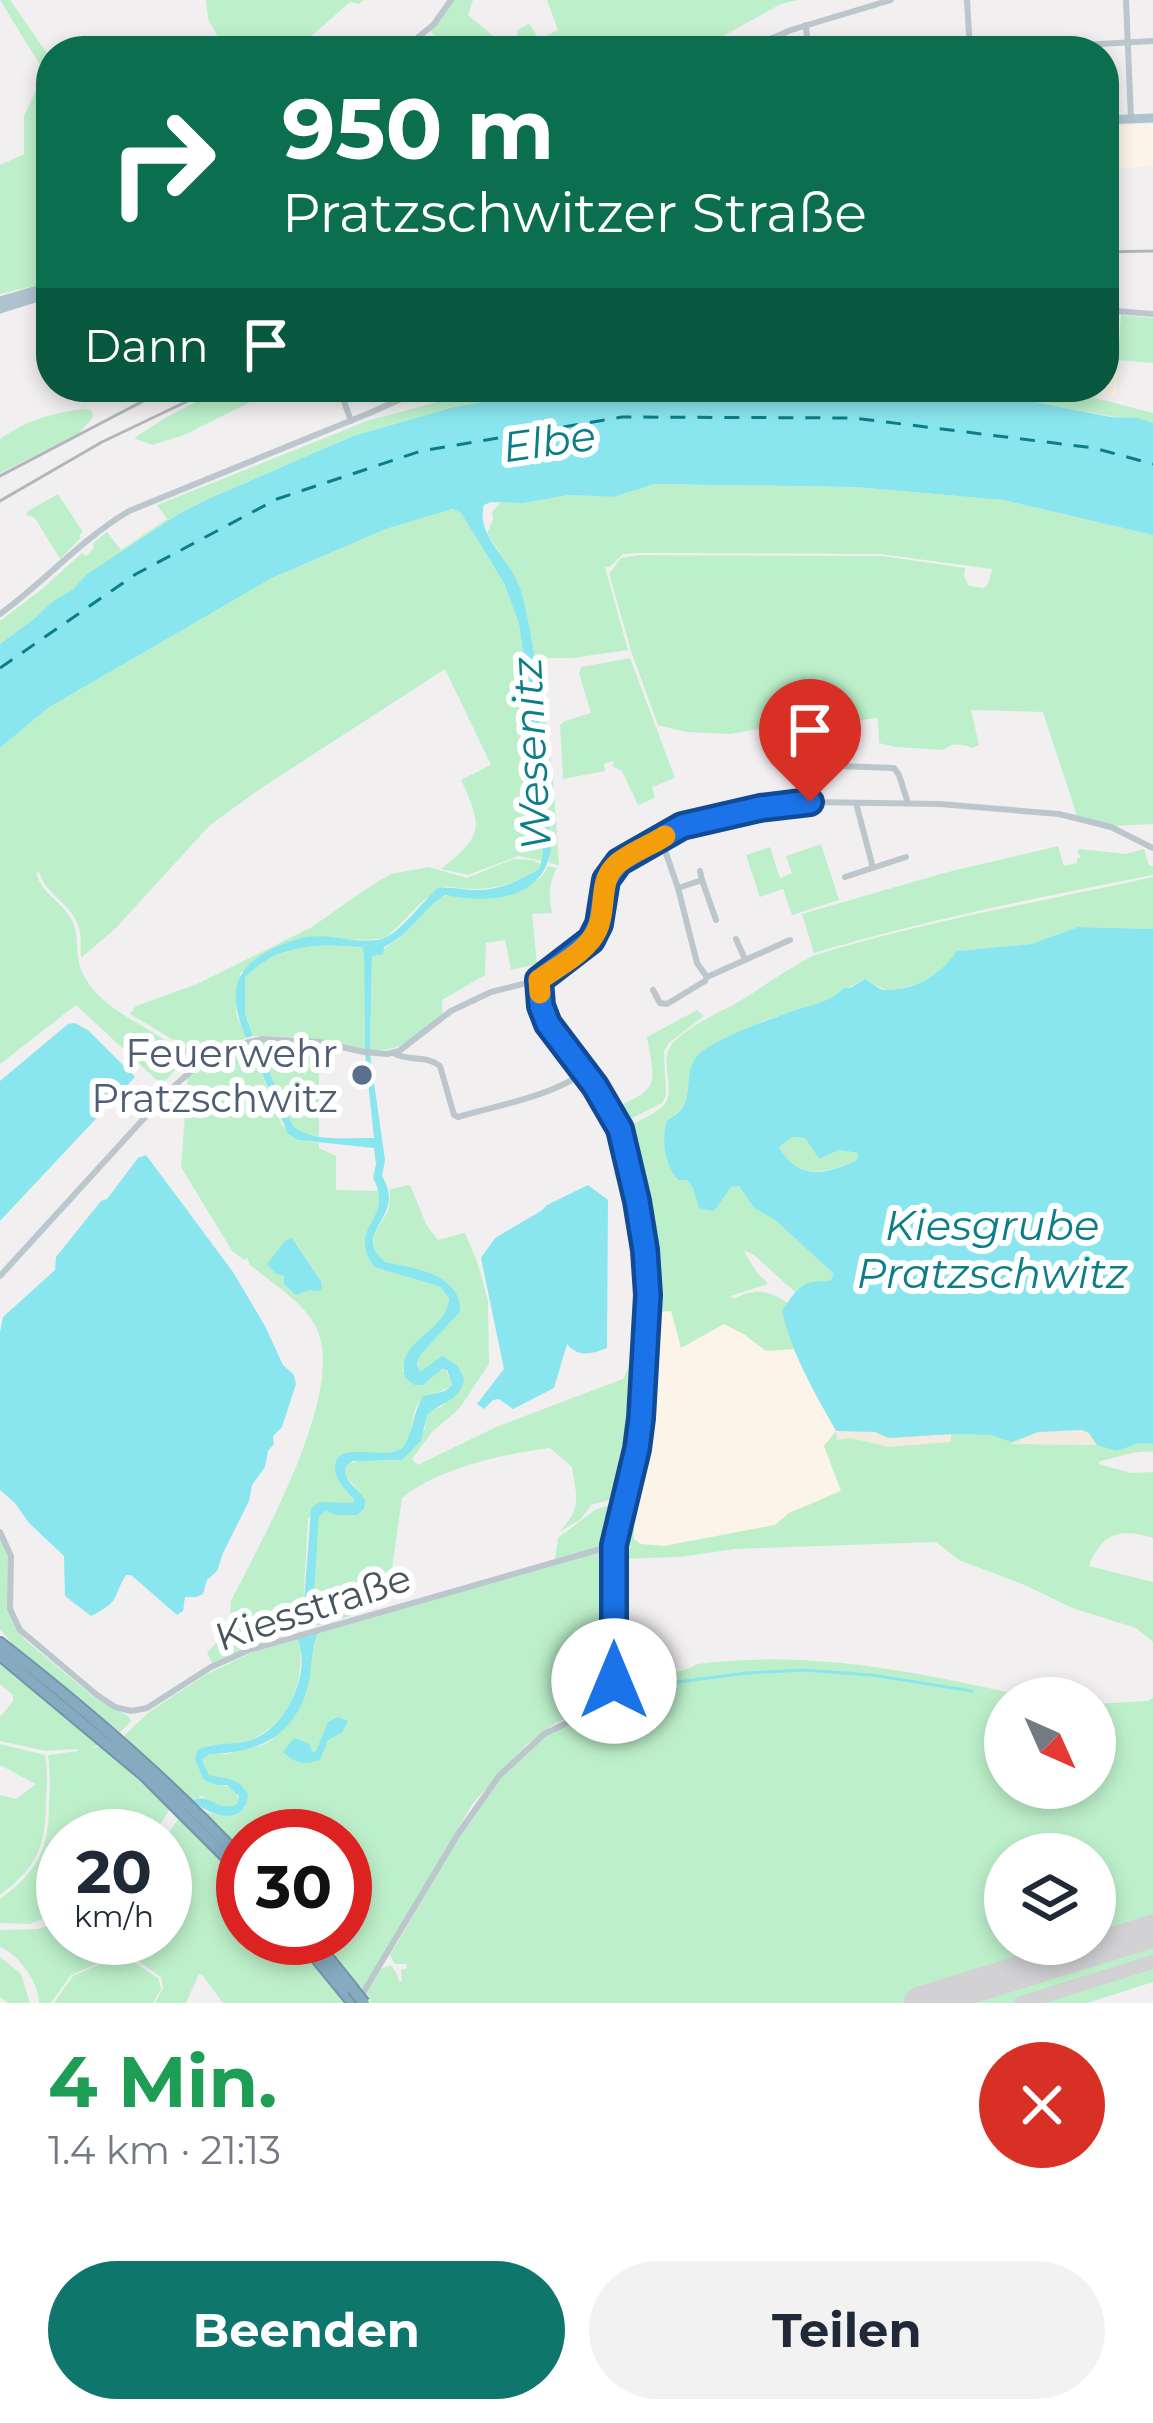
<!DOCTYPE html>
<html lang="de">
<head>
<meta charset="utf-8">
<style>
  body { margin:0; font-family:Montserrat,sans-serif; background:#f2f2f3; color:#1f2937; height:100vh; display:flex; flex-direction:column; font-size:45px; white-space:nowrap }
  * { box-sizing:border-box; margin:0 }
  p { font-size:39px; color:#747a83 }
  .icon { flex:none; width:66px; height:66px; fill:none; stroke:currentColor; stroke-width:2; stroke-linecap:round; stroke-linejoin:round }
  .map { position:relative; height:2003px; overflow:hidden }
  .drawer { display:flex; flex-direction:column; background:#fff; flex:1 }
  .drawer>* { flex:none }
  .hud { position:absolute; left:36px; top:36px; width:1083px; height:366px; border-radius:48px; box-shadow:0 6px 18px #0003; background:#0b6e4f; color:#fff; overflow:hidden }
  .needle { width:78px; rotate:135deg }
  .controls { position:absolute; left:984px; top:1677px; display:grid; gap:24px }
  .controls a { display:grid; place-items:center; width:132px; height:132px; border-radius:50%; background:#fff; box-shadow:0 6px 18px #0003; font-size:60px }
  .speed { position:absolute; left:36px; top:1809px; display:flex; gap:24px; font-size:60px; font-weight:700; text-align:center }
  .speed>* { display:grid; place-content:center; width:156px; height:156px; border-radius:50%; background:#fff; box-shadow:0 6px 18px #0003; line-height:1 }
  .speed small { font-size:30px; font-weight:400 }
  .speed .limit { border:18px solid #d22; background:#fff; color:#111 }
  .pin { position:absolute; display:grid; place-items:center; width:102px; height:102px; color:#fff; margin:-123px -51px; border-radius:50% 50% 50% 0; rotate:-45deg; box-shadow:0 0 12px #0007 }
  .pin .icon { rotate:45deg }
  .me { position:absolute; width:132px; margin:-66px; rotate:0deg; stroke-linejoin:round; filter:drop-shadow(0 0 9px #0008) }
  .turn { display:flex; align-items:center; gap:42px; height:252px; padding:0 48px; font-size:54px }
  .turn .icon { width:156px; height:156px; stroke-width:2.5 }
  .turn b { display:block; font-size:84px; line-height:102px }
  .then { display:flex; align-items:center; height:114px; padding:0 48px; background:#0003; gap:24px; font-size:45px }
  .round { display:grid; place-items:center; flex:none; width:126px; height:126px; border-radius:63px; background:#f2f2f3 }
  .overview { display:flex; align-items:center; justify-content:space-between; height:204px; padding:0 48px }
  h1 { font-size:72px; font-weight:700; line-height:90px; color:#1e9e55 }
  .primary-button { display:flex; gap:24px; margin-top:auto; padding:24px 48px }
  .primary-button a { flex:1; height:138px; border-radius:72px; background:#0f766e; color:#fff; font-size:48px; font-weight:700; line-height:138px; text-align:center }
  .primary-button a+a { background:#f2f2f3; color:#1f2937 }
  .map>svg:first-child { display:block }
  .commercial { fill:#fcf4e9 }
  .green { fill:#bdf0ca; fill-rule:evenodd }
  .sand { fill:#f3ebe0 }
  .water { fill:#8ae6ee; fill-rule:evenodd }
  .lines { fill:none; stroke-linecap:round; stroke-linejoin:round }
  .stream { stroke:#8ae6ee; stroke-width:3 }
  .ferry { stroke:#0c7e87; stroke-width:3; stroke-dasharray:15 12; stroke-linecap:butt }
  .taxiway { stroke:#d2d2d5; stroke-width:14 }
  .runway { stroke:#d2d2d5; stroke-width:33 }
  .highway-casing { stroke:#7295ab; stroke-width:14 }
  .minor { stroke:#bbc6cd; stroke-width:6 }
  .major { stroke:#afc3cf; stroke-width:9 }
  .highway { stroke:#86aabf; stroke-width:10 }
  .rail { stroke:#b2b6ba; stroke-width:3 }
  .highway-bridge-casing { stroke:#7295ab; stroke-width:14; stroke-linecap:butt }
  .highway-bridge { stroke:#86aabf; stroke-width:10 }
  .route-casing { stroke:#114b97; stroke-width:30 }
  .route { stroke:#1a73e8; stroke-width:21 }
  .slow { stroke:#f59e0b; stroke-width:21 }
  .service-dot { fill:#5c6f8a; stroke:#fff; stroke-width:4.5 }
  .labels { text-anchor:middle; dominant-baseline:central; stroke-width:12; stroke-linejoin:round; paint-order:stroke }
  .service-label { font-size:39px; fill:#4e5e75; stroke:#fff; text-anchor:end }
  .street-label { font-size:39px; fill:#47565d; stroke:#fff }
  .water-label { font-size:42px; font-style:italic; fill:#0c7e87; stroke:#fff }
</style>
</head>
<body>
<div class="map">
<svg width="1153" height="2003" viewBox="0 0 1153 2003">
  <rect width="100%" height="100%" fill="#f2eff0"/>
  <g class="commercial">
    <polygon points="1153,124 1153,166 1120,168 1119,162 1104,163 1104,126"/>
    <polygon points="1104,314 1121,315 1116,397 1071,387 1104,387"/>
    <polygon points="671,1310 724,1324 745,1335 766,1351 794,1349 836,1431 824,1446 842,1491 789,1513 775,1525 664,1546 641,1544 634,1540 634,1494 643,1487 641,1484 633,1485 631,1482 638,1456 648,1367 651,1313"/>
  </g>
  <g class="green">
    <polygon points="0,0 10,0 51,59 51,206 48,222 51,225 51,282 0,294 0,165 24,154 24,116 43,75 42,68"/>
    <polygon points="206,0 364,0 359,4 350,2 307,40 316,51 226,51 208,19"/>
    <polygon points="453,0 473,0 468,15 503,44 517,38 518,30 529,23 539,39 558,30 547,0 798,0 781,4 696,51 446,51 430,30"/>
    <polygon points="1121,315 1153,318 1153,363 1118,360"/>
    <polygon points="225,387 281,387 184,435 152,445 134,438 165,418"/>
    <polygon points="493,387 567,387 454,407 353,436 206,500 177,515 87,574 72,590 53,601 34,619 0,644 0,621 42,589 82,553 86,556 94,548 93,543 107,532 121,550 167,519 157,505 367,421"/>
    <path d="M913,387H1052L1153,413V423C1135,417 1117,418 1098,414C1037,403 975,390 913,387Z"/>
    <path d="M86,409L92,411L93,417L78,434L0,473V439C26,420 55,412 86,409Z"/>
    <path d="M654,484L855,487L1003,500L1153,535V824L1116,826L1077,816L1043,712L971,710L979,745L972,748C962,744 952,742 944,750L895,747L879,743L878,718L851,721L850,738L775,726L730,734L686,732L658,725L632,654L609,574L621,558L639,555L882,556L965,568L964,576L969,586L984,588L988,584L992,569L880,554L639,553L623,554L610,567H605L628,650L573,658H537L553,778L559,865L549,863L551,850L537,680L527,614L518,582L487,533L493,520L492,512L501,502L523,503L569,495L614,497Z"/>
    <polygon points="58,494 83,532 80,534 80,539 60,559 35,518 26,515 28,511"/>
    <path d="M452,509L461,513L504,583L519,624L528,688L543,852L542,861L518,856L468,875L441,869C483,836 483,827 461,780L491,765L445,669L260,789L210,825L115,929L81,958C80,948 82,937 79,928C73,905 46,895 39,872L36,873C42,893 59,900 70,917C81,934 74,954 82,972C100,1011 146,1023 176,1049L180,1064L162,1085L76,1005L0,1064V748L48,708L272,578L386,529Z"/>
    <polygon points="630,658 675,778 652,787 655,798 638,805 622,771 612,766 614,761 604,764 605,771 563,779 560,725 565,721 591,713 579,673 581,667"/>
    <polygon points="821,844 839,900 792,915 783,889 760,897 746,855 770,847 780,878 792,873 786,856"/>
    <path d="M1058,846L1064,866L1077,863V858H1081L1077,851L1080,849L1126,854L1144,849L1149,866H1153V875C1039,897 926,920 814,953L802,914L944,873Z"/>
    <path d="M513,859L533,860L541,864L540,868C511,888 481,893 446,886L423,901L386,938L367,940L304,937L240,973L236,1013L246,1038L202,1057L130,1014L136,1006L197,984L312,927L366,889L391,874L429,867L467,878Z"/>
    <path d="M548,866L557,868C548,885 549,895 552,913L532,914L537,964L511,970L505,940L486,943L485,975L442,1000L443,1015C417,1035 405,1052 370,1050L372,956C380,950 389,946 396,941C413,928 424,903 445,896C477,885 530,905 548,866Z"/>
    <path d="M1153,877V929L1078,927L1031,944L958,951C936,980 922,984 888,991L864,979L820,1004L765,1020L693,1062C690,1085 690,1109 667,1120C661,1141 664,1164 678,1180H687L693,1188L739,1186L754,1208L775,1220L834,1274L832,1280L803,1286L795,1292L754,1255L744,1250C747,1257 752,1265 756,1271C759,1277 765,1278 768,1284L730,1296L734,1299C754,1288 769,1290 788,1303L782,1312L794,1349L766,1351L745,1335L724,1324L681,1348L671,1311L651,1313C654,1251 638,1191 623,1131C633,1122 651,1117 662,1107C679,1091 657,1062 672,1044C686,1028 715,1014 735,1004C762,988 786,969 815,955C926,921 1040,902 1153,877Z"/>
    <polygon points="301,945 337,945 364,948 365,1050 296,1037 253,1036 245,1014 244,977 257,964"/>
    <path d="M697,1010L704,1016L669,1043L664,1051L666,1095L662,1103L621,1124L612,1109C659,1088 656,1087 647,1037Z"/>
    <polygon points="263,1041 299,1042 319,1046 319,1136 301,1134 293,1126 257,1044"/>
    <path d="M250,1045L282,1125L298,1140L319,1143V1148L336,1156V1190L380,1191C383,1224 350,1232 374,1267L441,1287L449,1299C448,1329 409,1332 402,1372L430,1380L438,1370H446L452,1385C442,1394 428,1391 420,1401C408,1417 416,1441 397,1452C377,1463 356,1440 335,1462L343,1488L354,1499V1503L350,1505L343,1503L308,1518L302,1629L212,1663L207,1653L229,1629L231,1601C261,1541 346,1393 317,1329C305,1303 272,1283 250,1265L247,1258L244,1260L232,1251L181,1167L188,1076C207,1061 227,1047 250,1045ZM296,1243L321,1281L322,1288L310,1289L284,1284V1276Z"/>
    <path d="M617,1129C627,1168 637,1207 642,1247C653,1319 640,1424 621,1494L617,1498L591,1505L581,1519L558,1533C582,1509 577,1499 572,1467L550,1448C502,1454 439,1468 402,1498L388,1597L351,1616L312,1627L319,1516L325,1511L336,1515H357L364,1509L366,1500L344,1474L346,1466C360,1455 384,1463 402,1460L425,1429L426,1415L432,1410L441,1407L463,1386V1377L457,1365L420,1372L418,1370L419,1355L460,1312L454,1289L379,1259C366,1235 379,1231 388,1210C390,1204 390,1196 390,1189L410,1185L427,1226L438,1240L465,1233L478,1264L488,1301L489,1364L459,1409L432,1432L412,1459L418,1465L496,1427L623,1379L635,1353L638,1298L629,1206L611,1132Z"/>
    <path d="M792,1137L805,1138L819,1159L839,1150L858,1153L857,1160C825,1173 798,1182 779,1146Z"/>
    <path d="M850,1430L991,1435C1018,1444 1013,1438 1038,1433C1078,1425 1113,1442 1153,1444V1452C1135,1449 1118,1458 1100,1461L1099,1464L1131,1473L1153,1472V1538C1121,1528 1102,1532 1089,1566L1153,1582V1642L1136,1628L1072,1608L1027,1586L959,1560L936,1542L736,1549L679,1557L619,1559L630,1496L634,1494V1539L641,1544L664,1546L775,1525L789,1513L841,1491L824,1446L836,1431Z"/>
    <path d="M620,1501C610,1554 604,1545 555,1559L558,1538L595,1510Z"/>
    <path d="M0,1537C4,1547 9,1555 9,1565C10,1599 1,1609 24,1639L95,1698L128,1716L131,1721L120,1732L14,1646L0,1629Z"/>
    <polygon points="601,1552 608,1554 611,1561 610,1589 613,1659 607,1695 598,1707 555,1723 526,1745 473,1803 363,1990 319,1938 345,1938 345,1836 243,1836 243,1853 205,1812 226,1816 246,1807 230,1779 209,1775 202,1760 209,1754 227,1754 263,1745 274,1738 308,1684 311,1655 318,1633"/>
    <path d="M627,1564L625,1569C623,1601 621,1632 627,1663C650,1670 676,1678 697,1664C811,1649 922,1673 1033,1698H1005V1788H1095V1704L1148,1701L1153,1697V1982L1087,2003H371L366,1993L381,1969L391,1965L397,1974L399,1981H402L401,1970L407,1968L406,1964H395L390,1955C434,1883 478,1783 549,1734C567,1721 590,1718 609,1708L616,1713L612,1707C626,1675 618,1602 618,1565ZM1005,1854H1095V1944H1005Z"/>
    <path d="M297,1638C302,1648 301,1655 300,1666C297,1715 259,1751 209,1745L195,1760L204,1780C218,1786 239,1783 239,1803C227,1813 213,1803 202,1796L193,1800L124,1736L149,1712L207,1674L251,1653Z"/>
    <path d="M0,1662L99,1745L89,1749L101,1746L170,1809L153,1836H139L129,1831L63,1836V1910L30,1924L0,1923V1899C38,1871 49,1849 49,1803C50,1786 50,1771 48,1755L78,1751L77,1749L46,1751L0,1741V1717L13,1701V1695L0,1684Z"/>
    <path d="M0,1744L45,1755C48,1771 47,1787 46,1804C45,1848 36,1868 0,1895V1795L16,1799L36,1784L0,1765Z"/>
    <path d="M179,1818L243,1881V1938H294L346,2003H223L203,1976L199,1974L186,2003H155L163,1988L161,1977L129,1955L122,1953L71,1975L51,2003H39C39,1983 19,1954 0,1947V1930L38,1929L63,1921V1938H165V1838Z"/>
    <polygon points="119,1956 128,1958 159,1979 161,1989 153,2003 54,2003 73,1976"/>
    <polygon points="0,1957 21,1974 30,2003 8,2003 0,1997"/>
  </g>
  <g class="sand">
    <polygon points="850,1430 875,1432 889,1438 951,1434 951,1442 889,1447 851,1438 837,1440 836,1431"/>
    <polygon points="1082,1430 1089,1433 1097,1445 1010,1444 1038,1432"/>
  </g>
  <g class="water">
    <path d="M567,387L936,388L1019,399L1111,417L1138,418L1153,423V535L1003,500L855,487L654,484L614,497L569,495L523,503L491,502L484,505C475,535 511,560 520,588C535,636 537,688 541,738C544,775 548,813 551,850C542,902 487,903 445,895C422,909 409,936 384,947L383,954L372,956L370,1050H365L364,956L363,948L359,947C315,943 277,945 245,977V1014L253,1036L246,1038C230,999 229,971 270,950C280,945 294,939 306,937C331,933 357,945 382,939C399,934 423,901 438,888C451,886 463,890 476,890C499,891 522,880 540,868L543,852L528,688L519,624L504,583L461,513L452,509L386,529L272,578L48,708L0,748V644L34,619L53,601L72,590L87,574L177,515L206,500L353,436L454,407Z"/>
    <path d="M1078,927L1153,929V1444L1139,1443L1117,1451L1097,1445L1089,1433L1082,1430L1038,1432L1011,1442L991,1435L951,1434L889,1438L875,1432L836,1431C815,1393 792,1355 782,1311C790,1300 798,1283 814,1282C820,1281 826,1282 831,1280L834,1274L775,1220L754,1208L739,1186L731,1187L714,1211L699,1208L693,1188L687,1180H678C664,1164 661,1141 667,1120C700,1105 680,1074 698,1055C715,1038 770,1019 793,1011C813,1004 829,1003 844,988H850L865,979L882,990C916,990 937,978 957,951L1031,944ZM792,1137L805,1138L819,1159L839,1150L858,1153L857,1160C825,1174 800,1182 779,1147Z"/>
    <polygon points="75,1023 89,1031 135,1077 0,1221 0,1081 68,1024"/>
    <path d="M257,1044L293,1126C311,1143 350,1137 374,1138L365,1054H370L385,1160L382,1176C408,1218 349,1232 385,1262C414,1268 462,1274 460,1312L420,1355L417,1365L420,1372L442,1356L457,1365L464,1378C462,1401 440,1402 427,1415L421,1441L402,1460L353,1461L346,1466C342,1482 359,1488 366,1501L364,1509L357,1515H336L325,1511L319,1517L312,1627L302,1629L311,1509L319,1502L353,1503L354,1499C346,1491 334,1479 335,1467C336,1438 387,1462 402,1448C412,1439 413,1412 423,1396L445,1391L452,1385L447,1370L442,1369L423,1385H415L405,1378C394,1340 447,1332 449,1299L441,1287L374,1267C345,1225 396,1221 373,1178L376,1164L374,1148L298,1140L288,1134L250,1046Z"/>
    <path d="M146,1155L233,1272L265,1326L283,1365L294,1375L296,1384L282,1427L273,1436L274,1444L268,1451L265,1467L252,1485L249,1501L223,1553L217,1571L207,1580L203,1594L196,1597H185L183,1611L177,1615L131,1575H126C111,1599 122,1600 91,1616L65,1596L64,1556L29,1523L15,1503L0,1490V1332L3,1317L55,1270L56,1257L101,1201L107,1199L138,1158Z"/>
    <path d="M588,1185L608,1200L607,1348C591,1354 579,1358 567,1344L554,1388L513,1409L499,1399L493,1400L484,1409L477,1404L504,1369L481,1258L495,1238L541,1211L547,1205Z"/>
    <polygon points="292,1238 321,1281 322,1288 319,1291 310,1290 296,1295 284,1284 284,1276 275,1273 267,1264 285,1241"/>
    <path d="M318,1633C311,1649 312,1665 309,1681C298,1734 259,1754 209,1754L202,1760L209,1775L230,1779L240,1784L248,1794C246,1827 209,1817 193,1800C209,1792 221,1815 238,1803L239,1796L227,1785H217L204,1780L195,1760L197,1751C213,1740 239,1748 260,1736C289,1720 312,1669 297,1638Z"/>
    <path d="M338,1717L348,1721L342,1732L328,1740L320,1760C303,1765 296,1764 283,1752L294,1738L310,1744L312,1752L316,1751L328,1722Z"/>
  </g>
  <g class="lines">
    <polyline class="stream" points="601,1660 677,1682 747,1673 803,1670 872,1675 972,1691"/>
    <polyline class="ferry" points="0,668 136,574 277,499 421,451 622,417 854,418 1094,448 1153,464"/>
    <polyline class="taxiway" points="1021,2003 1153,1962"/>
    <polyline class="runway" points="920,2003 1153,1931"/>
    <defs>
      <g id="highway">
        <path d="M0,1643C86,1710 169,1781 243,1861"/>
        <polyline points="0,1655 144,1775 243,1874"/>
        <polyline points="300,1938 353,2003"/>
        <polyline points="312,1938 353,1989"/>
      </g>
    </defs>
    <use href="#highway" class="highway-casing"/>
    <g class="minor">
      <polyline points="967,0 970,51"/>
      <polyline points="1126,0 1131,119"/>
      <polyline points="806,25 808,51"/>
      <polyline points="402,51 434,24 451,0"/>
      <polyline points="742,51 791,30 891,0"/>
      <polyline points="977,51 1153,41"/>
      <polyline points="1104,310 1153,314"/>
      <polyline points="339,387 351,421"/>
      <path d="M0,614C45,581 82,539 129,511L372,412L428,387"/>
      <polyline points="783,764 811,765"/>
      <polyline points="810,802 811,765 894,768 899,775 908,803"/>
      <polyline points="856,803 873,868"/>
      <polyline points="661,839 678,888 697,963 707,977"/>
      <polyline points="845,877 906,857"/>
      <polyline points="702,880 716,920"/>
      <polyline points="678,888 702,880 700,871"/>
      <polyline points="736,939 745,959"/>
      <polyline points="653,990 660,1003 667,1004 705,981 707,977 790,940"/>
      <polyline points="178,1046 202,1061"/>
      <path d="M393,1053C408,1062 427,1055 440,1066L454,1115L458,1117C499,1105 549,1097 585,1072"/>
      <polyline points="0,1276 169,1091 202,1061 228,1047 262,1039 319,1042 364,1052 387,1054 399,1051 451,1011 491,992 539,980 585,946 599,924 606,881 613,869 623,859 683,826 761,808 810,802 940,804 1059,814 1111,827 1153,848"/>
      <polyline points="0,1532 11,1556 10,1609 20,1630 97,1695 115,1707 131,1711 147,1708 211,1667 249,1650 615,1545"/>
      <polyline points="360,1998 458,1834 499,1776 544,1734 602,1706 614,1687 615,1545 637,1449 641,1418 648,1295 645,1250 637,1201 620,1129 595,1086 547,1024 541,1006 539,980"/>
    </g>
    <g class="major">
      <polyline points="1104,120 1153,118"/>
      <polyline points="0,301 51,286"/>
      <polyline points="0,309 51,293"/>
    </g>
    <use href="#highway" class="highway"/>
    <g class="rail">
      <polyline points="1104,252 1153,251"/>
      <polyline points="0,476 170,387"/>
      <polyline points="0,501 102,442 217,387"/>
    </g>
    <defs>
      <polyline id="highway-bridge" points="353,1989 364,2003"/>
    </defs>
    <use href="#highway-bridge" class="highway-bridge-casing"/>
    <use href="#highway-bridge" class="highway-bridge"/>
  </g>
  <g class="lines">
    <defs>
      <polyline id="route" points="614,1681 614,1545 637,1449 641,1418 648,1295 645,1250 637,1201 620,1129 595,1086 548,1024 541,1006 539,980 591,940 599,924 606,880 619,862 682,826 760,808 810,802"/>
    </defs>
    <use href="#route" class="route-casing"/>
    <use href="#route" class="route"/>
    <path class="slow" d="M540,993L539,980C558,966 587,952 597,930C607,909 598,883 615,866C628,853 650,846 665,836"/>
  </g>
  <circle class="service-dot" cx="362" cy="1075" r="12"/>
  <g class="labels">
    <g class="service-label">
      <text x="338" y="1053">Feuerwehr<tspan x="338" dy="45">Pratzschwitz</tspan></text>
    </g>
    <g class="street-label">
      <text transform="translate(313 1607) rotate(-18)">Kiesstraße</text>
    </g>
    <g class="water-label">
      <text transform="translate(549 441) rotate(-8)">Elbe</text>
      <text transform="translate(531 754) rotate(-93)">Wesenitz</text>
      <text x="992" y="1225">Kiesgrube<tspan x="992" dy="48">Pratzschwitz</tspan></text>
    </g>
  </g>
</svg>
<div class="controls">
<a><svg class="needle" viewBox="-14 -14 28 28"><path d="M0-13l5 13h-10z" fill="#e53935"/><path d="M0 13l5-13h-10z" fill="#747a83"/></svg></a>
<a><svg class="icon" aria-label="layers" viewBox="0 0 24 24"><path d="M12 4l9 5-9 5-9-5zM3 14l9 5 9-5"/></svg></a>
</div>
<div class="speed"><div>20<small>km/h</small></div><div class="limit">30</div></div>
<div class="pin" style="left:810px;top:802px;background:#d93025"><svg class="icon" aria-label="arrive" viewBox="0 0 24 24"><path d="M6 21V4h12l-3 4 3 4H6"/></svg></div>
<svg class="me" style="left:614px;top:1681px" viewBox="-20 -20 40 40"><circle r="19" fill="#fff"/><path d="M0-13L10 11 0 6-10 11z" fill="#1a73e8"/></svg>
<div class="hud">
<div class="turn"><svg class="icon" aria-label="right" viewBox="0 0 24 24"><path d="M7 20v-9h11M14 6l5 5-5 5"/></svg><div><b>950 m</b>Pratzschwitzer Straße</div></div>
<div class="then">Dann<svg class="icon" aria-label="arrive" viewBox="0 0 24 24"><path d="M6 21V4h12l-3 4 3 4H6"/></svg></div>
</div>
</div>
<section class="drawer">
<div class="overview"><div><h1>4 Min.</h1><p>1.4 km · 21:13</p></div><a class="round" style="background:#d93025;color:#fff"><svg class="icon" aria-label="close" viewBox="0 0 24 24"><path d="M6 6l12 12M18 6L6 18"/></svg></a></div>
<div class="primary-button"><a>Beenden</a><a>Teilen</a></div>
</section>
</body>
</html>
